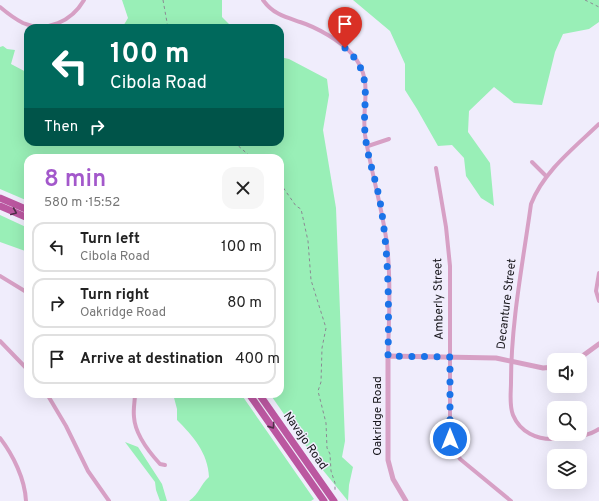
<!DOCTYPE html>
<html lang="en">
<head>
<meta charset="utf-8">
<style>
  body { margin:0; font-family:Overpass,sans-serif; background:#f6f6f6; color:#222; height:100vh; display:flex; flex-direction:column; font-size:15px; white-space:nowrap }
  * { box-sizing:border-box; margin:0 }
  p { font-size:13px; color:#767676 }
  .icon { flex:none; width:22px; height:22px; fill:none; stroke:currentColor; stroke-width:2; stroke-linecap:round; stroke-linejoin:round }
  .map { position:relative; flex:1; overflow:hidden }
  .details { position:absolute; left:24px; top:154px; width:260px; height:244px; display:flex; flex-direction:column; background:#fff; border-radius:12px; box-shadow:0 4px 16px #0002 }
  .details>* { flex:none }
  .guide { position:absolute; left:24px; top:24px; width:260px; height:122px; border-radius:12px; box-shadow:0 4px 16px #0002; background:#00695c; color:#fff; overflow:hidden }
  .controls { position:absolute; left:547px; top:353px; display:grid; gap:8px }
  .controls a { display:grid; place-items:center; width:40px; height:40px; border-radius:8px; background:#fff; box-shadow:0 4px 16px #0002; font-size:20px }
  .pin { position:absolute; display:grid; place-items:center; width:34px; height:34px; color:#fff; margin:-41px -17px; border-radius:50% 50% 50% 0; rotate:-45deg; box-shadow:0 0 4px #0007 }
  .pin .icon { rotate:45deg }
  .me { position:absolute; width:44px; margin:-22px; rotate:0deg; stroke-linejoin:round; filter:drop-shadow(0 0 3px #0008) }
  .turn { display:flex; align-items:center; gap:14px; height:84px; padding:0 20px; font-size:18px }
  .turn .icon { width:52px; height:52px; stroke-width:2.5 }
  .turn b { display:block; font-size:28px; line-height:34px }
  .then { display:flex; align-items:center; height:38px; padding:0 20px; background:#0003; gap:8px; font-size:15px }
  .round { display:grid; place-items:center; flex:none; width:42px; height:42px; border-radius:12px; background:#f6f6f6 }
  .head { display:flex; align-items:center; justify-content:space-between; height:68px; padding:0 20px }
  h1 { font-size:24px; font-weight:600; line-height:30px; color:#a358cb }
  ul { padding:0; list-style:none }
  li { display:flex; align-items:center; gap:12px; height:50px; margin:0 8px 6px; padding:0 12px; border:2px solid #e0e0e0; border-radius:12px }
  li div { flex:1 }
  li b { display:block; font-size:15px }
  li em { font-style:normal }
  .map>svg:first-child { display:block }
  .green { fill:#99efb7 }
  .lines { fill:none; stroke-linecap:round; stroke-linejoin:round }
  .path { stroke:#8b8993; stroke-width:1; stroke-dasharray:3 3; stroke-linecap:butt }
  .minor { stroke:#d7a0c5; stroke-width:4 }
  .tertiary { stroke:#d7a0c5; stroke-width:5 }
  .primary { stroke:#bb57a0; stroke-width:7 }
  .oneway { stroke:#502d4a }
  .route { stroke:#1a73e8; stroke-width:7; stroke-dasharray:0 12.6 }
  .labels { text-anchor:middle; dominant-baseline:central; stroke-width:3; stroke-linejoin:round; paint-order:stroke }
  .street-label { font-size:12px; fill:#17161b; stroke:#f0edfc }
</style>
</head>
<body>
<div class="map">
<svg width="599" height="501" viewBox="0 0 599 501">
  <rect width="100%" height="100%" fill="#f0edfc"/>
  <g class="green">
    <polygon points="122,0 222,0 222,17 233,28 122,28 128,18"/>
    <polygon points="353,0 599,0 599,22 589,29 563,34 555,52 542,105 514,103 494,87 469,111 468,132 490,163 494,206 481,198 466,176 464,158 452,145 438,146 417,109 405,90 405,64 390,31"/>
    <polygon points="3,46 7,49 15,50 11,64 28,73 28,142 280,142 280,57 289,59 327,79 329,95 323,130 336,208 345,441 342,457 353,467 349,485 348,501 322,469 270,394 280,394 280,158 28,158 28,201 0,189 0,47"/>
    <polygon points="0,215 28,228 28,252 0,242"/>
    <path d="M173,394H241L314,499L311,501H189C200,493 200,485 209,477C208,453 193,436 177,420V409Z"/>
    <polygon points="125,442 138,447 162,484 167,501 160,501 156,490 155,482"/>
  </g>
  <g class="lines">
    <g class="path">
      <polyline points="163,0 168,28"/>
      <polyline points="585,0 599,7"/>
      <polyline points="234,142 252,158"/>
      <polyline points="280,183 296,206 301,209 308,241 311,280 326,328 322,348 321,382 318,391 326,423 327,448 330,454 331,471 335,483 335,492"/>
    </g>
    <g class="minor">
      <path d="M263,0C273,14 285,17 300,22C316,27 341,41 352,54C375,80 361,104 365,135C371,171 382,207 387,244C391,281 389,319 388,356"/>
      <path d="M0,7C7,13 15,19 23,23C47,33 72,21 84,0"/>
      <path d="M599,124C574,148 544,171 531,204C523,262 511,322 511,382C511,393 509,405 513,415C520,432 537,440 555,439C570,437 586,438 599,429"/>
      <polyline points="368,146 389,139"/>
      <polyline points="532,162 546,176"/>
      <polyline points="436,168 446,227 450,266 450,439 460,459 511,501"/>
      <polyline points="599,273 596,291 599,301"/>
      <polyline points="0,276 28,293"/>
      <polyline points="0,341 28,370"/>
      <polyline points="47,394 66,426 88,471 109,501"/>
      <path d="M135,394C135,401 133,409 134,417C135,434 149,452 160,464L165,465"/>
      <path d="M0,438C13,455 25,479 26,501"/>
    </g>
    <g class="tertiary">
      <polyline points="577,360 599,344"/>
      <polyline points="406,501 393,479 388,460 388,356 496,358 543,368 554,367"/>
    </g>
    <g class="primary">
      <polyline points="0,198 28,210"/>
      <polyline points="0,206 28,218"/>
      <polyline points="249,394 324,501"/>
      <polyline points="259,394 334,501"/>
    </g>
  </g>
  <defs><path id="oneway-chevron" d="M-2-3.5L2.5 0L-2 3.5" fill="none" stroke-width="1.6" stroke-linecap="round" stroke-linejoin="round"/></defs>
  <g class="oneway">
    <use href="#oneway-chevron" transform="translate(14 212) rotate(23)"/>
    <use href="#oneway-chevron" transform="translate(272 426) rotate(55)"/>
  </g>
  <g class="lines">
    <path class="route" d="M345,48C375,74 362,99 365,133C367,158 377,182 381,207C389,257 389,306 388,356L450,357V439"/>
  </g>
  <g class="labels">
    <g class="street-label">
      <text transform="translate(439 299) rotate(-91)">Amberly Street</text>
      <text transform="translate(507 304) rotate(-83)">Decanture Street</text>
      <text transform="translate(378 416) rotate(-90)">Oakridge Road</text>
      <text transform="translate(305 441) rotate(55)">Navajo Road</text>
    </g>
  </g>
</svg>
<div class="controls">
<a><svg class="icon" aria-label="sound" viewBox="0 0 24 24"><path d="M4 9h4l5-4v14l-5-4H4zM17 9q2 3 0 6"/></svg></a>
<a><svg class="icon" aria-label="search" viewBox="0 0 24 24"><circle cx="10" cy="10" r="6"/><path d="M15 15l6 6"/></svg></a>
<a><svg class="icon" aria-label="layers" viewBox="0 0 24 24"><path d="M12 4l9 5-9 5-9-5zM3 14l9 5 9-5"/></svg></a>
</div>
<div class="pin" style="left:345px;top:48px;background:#d93025"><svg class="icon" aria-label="arrive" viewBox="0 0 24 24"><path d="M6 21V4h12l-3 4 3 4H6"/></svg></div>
<svg class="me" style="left:450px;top:439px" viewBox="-20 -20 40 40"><circle r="17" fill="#1a73e8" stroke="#fff" stroke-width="3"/><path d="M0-11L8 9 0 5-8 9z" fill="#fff"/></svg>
<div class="guide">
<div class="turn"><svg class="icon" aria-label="left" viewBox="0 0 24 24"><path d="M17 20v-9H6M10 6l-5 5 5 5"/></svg><div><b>100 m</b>Cibola Road</div></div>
<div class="then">Then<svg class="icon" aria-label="right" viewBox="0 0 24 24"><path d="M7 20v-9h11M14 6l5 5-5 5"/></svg></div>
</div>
<section class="details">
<div class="head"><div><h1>8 min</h1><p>580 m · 15:52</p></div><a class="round"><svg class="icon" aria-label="close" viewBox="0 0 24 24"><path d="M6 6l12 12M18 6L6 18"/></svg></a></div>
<ul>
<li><svg class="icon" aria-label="left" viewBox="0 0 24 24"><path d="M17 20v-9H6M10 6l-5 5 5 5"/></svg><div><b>Turn left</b><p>Cibola Road</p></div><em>100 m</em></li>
<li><svg class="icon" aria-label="right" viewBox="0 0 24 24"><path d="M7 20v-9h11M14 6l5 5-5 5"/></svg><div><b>Turn right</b><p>Oakridge Road</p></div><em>80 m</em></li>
<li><svg class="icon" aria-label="arrive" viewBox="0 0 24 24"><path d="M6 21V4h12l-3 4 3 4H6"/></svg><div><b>Arrive at destination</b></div><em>400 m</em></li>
</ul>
</section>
</div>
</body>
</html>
